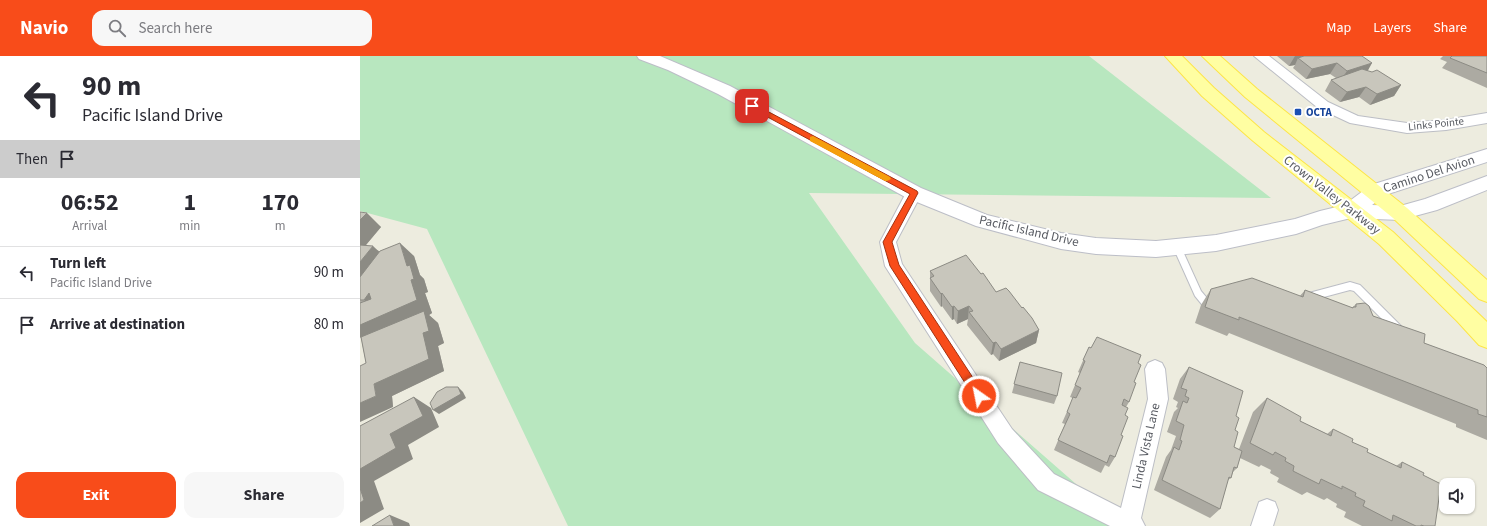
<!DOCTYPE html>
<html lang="en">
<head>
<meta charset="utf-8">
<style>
  body { margin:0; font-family:"Source Sans 3",sans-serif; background:#f7f7f7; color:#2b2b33; height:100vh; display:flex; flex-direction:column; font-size:15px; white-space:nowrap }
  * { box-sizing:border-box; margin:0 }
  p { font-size:13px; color:#7c7c81 }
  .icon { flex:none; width:22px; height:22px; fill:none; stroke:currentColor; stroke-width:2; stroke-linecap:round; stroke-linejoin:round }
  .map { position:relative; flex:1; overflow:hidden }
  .details { display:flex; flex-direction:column; background:#fff; width:360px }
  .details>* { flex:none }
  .top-card { background:#fff; color:#2b2b33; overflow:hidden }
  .tools { position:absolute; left:1079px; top:422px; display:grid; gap:8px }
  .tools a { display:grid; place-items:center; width:36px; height:36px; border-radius:8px; background:#fff; box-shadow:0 1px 3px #0004; font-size:20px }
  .pin { position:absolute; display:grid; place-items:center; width:34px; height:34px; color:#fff; margin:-17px; border-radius:8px; box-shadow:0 2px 6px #0006 }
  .me { position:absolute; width:44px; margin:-22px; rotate:327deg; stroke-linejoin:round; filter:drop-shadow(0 0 3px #0008) }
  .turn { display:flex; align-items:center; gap:14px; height:84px; padding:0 16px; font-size:18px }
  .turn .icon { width:52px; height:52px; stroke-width:2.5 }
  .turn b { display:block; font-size:28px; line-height:34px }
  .then { display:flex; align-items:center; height:38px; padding:0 16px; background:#0003; gap:8px; font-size:15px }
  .eta { display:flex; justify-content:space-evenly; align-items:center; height:68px; text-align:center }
  .eta b { font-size:24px; font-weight:700; line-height:28px }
  .action { display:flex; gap:8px; margin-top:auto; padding:8px 16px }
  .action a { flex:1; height:46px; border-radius:12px; background:#f84c1a; color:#fff; font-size:16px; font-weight:700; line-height:46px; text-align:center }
  .action a+a { background:#f7f7f7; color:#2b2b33 }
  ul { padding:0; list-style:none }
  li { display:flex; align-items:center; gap:12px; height:52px; padding:0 16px; border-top:1px solid #e1e1e2 }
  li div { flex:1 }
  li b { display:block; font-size:15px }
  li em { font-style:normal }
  header { display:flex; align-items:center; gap:24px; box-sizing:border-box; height:56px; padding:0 20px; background:#f84c1a; color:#fff }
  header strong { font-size:19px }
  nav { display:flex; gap:22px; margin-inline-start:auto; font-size:14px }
  .search { width:280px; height:36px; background:#f7f7f7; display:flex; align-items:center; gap:10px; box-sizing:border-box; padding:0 14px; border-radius:12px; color:#7c7c81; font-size:15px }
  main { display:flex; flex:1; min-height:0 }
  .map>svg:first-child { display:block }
  .green { fill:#b8e7bf }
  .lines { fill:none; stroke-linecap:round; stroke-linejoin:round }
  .lane-casing { stroke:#bcbec5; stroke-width:2 }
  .street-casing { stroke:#bcbec5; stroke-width:2 }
  .secondary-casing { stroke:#bcbec7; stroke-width:2 }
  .primary-casing { stroke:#fde547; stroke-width:2 }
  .lane { fill:#fff; fill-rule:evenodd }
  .street { fill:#fff; fill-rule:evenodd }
  .secondary { fill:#fff; fill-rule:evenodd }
  .primary { fill:#fffea2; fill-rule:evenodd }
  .wall { fill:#acaaa2 }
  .shaded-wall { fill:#8c8b84 }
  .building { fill:#c8c6bc; stroke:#8c8b84 }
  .route { fill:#f84c1a; stroke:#a13111 }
  .slow { fill:#f59e0b }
  .transit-dot { fill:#1a4fb4; stroke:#fff; stroke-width:1.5 }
  .labels { text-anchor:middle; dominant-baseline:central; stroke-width:4; stroke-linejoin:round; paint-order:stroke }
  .far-transit-label { font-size:11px; font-weight:bold; fill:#164399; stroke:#fff; text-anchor:start }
  .far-street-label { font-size:11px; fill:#585b62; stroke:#fff }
  .street-label { font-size:13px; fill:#585b62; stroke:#fff }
</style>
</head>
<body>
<header>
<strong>Navio</strong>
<div class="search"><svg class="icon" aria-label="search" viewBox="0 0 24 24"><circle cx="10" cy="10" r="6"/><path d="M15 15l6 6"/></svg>Search here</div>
<nav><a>Map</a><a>Layers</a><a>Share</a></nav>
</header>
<main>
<section class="details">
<div class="top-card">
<div class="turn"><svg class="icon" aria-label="left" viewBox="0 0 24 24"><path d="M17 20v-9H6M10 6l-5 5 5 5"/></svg><div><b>90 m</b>Pacific Island Drive</div></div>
<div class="then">Then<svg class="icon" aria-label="arrive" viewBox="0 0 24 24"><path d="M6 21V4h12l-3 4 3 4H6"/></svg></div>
</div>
<div class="eta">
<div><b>06:52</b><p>Arrival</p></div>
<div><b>1</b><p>min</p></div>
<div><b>170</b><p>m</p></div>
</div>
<ul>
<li><svg class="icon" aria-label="left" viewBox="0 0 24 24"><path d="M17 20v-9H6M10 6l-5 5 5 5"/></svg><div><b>Turn left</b><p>Pacific Island Drive</p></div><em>90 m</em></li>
<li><svg class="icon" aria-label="arrive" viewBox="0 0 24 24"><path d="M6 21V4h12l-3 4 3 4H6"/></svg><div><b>Arrive at destination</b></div><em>80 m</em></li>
</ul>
<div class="action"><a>Exit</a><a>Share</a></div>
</section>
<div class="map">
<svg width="1127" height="470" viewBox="0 0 1127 470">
  <rect width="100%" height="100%" fill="#edecdf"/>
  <polygon class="green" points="0,0 729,0 911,142 449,137 555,287 764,470 208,470 67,173 0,155"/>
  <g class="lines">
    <defs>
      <g id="lane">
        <polygon points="817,188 821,191 841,235 852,248 850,251 844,251 835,240 813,191"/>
        <polygon points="990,226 1000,229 1042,271 1044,274 1042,277 1039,278 1036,277 994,235 990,234 945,246 942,245 940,242 942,239 945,238"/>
      </g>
      <g id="street">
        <polygon points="894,0 909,0 968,46 998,60 1047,67 1086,64 1127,57 1127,67 1086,74 1047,77 990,67 958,52"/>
        <polygon points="554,131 560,133 562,137 536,186 542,208 652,373 694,418 761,452 788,343 785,313 788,307 795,304 802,307 805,313 808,343 781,462 785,470 750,470 678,434 638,387 525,210 520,186 548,133"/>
        <polygon points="907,443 915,446 918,454 913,470 891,470 899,446"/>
      </g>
      <polygon id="secondary" points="277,0 300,0 370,30 561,132 627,159 701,177 736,182 796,185 856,179 935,163 960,155 989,148 991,144 1011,129 1127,93 1127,106 1025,139 1012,149 1040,150 1065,143 1127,120 1127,134 1077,154 1040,164 991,162 962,169 936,178 856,195 796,201 736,198 701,193 616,170 547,142 358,38 308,14 279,3"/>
      <g id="primary">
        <polygon points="805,0 822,0 854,32 904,76 1033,176 1127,266 1127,292 1119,289 1097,265 1019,188 892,84 842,40"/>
        <polygon points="842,0 860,0 897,33 1047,152 1127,224 1127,246 1119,243 1033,162 885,41"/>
      </g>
    </defs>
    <use href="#lane" class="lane-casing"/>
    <use href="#street" class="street-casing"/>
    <use href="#secondary" class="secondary-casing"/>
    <use href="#primary" class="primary-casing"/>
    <use href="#lane" class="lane"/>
    <use href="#street" class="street"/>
    <use href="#secondary" class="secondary"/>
    <use href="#primary" class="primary"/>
  </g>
  <g class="wall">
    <polygon points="918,0 1002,0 1008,15 1041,29 1034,40 1010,49 999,41 980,46 965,35 971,24 976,22 970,18 946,23 933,12 935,9 929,10 917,0"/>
    <polygon points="1083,0 1127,0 1127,32 1082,12 1087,6 1080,3"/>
    <polygon points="0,156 21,171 6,189 19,195 54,200 60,219 64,223 68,236 65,237 72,257 69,259 78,267 84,287 78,290 84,315 32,340 33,351 6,307 1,282 0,281"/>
    <polygon points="570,215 636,236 662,252 679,274 676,287 639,305 633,298 631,299 607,269 608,263 597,268 594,263 592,264 582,250 581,251 570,235"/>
    <polygon points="851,233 940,240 945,234 992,252 996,248 1013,260 1064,287 1127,312 1127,384 1096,371 1096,368 869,277 867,280 835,267 841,249"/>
    <polygon points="729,291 778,307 769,346 766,351 765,359 755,401 749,411 745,409 741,417 694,394 705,368 702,367 713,342 710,341 720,317 718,316"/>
    <polygon points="660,306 697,340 694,348 652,337"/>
    <polygon points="829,311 876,360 875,374 874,391 879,393 893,356 907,342 940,365 967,378 973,373 1007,396 1036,410 1042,406 1063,419 1075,470 1002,470 984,461 986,456 976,451 977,448 967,442 964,444 947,436 942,439 917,426 919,422 910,417 911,414 901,409 899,411 880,402 877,412 873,416 871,422 868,424 860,453 850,462 794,434 806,401 811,394 816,380 807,376 814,356 818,352 816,351 818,346 813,343 820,323"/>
  </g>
  <g class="shaded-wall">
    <polygon points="935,0 966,0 938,2 935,9 929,10"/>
    <polygon points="977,7 970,18 946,23 952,13"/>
    <polygon points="1012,7 1006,18 980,25 987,15"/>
    <polygon points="1041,29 1034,40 1010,49 1017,38"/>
    <polygon points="1006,31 999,41 980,46 987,36"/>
    <polygon points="7,157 21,171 0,196 0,164"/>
    <polygon points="40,187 54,200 60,219 64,223 68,236 65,237 72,257 69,259 78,267 84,287 78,290 84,315 32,340 33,351 0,366 0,347 16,340 7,286 0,281 0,269 47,210"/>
    <polygon points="13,190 28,204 0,239 0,206"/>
    <polygon points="9,237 20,257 4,244"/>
    <polygon points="582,237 582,250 581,251 581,238"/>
    <polygon points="594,250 594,263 592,264 592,251"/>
    <polygon points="609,250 608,263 597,268 598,255"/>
    <polygon points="679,274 676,287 639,305 641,293"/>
    <polygon points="636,286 633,298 631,299 633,287"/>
    <polygon points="98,331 103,336 106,342 79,358 73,354"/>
    <polygon points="54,341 71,352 79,371 48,389 53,403 14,425 24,453 0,467 0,413 30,378"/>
    <polygon points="30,459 49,467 50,470 34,470"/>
  </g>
  <g class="building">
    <polygon points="944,0 1002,0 1012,7 987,15 977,7 952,13 938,2"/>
    <polygon points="1092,0 1127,0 1127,17 1090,2"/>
    <polygon points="1002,13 1012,16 1017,14 1041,29 1017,38 1006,31 987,36 971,24"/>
    <polygon points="0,156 7,157 0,164"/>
    <polygon points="40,187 47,210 50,209 54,223 51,224 57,244 0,269 0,247 11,243 9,237 4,244 0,244 0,221 20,195"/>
    <polygon points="0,189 13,190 0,206"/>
    <polygon points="606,199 621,218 623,217 636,236 646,232 649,235 662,252 663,251 672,262 679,274 641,293 636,286 633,287 609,256 613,255 609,250 598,255 594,250 592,251 582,237 581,238 570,222 574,220 570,215"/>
    <polygon points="892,222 943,241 945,234 993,252 993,251 996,251 996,248 1005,247 1009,250 1013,260 1065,278 1064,287 1124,309 1127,312 1127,361 1118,358 1118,354 879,261 879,264 845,251 851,233"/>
    <polygon points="64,255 69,275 63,277 69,303 14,328 16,340 0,347 0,310 6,307 1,281"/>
    <polygon points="737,281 781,299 778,307 781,309 774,326 776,327 769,346 764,343 762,349 768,352 765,359 768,361 761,379 763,380 755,401 750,399 747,407 698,384 710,358 707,356 713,341 716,342 721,332 715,329 725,305 723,304 729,291 731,292"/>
    <polygon points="660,306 702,317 697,340 654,328"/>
    <polygon points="829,311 883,335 876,360 879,362 875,374 878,376 874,391 882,395 877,412 874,411 871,422 869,421 860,453 802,424 814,391 819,394 822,385 820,384 824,369 816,365 823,345 827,347 829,342 825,340 827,334 821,332"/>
    <polygon points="86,331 98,331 101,338 73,354 70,347 77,336"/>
    <polygon points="54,341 63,360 30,378 36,392 0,413 0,370"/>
    <polygon points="907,342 941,361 940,365 971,380 973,373 993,383 992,386 1008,393 1007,396 1041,412 1042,406 1064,417 1063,419 1081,428 1075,470 1064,470 1061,469 1061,470 1056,470 1033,459 1032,465 1003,450 1005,445 995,440 996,437 982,430 982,433 961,423 959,428 933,415 934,410 925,405 926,402 915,396 913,399 890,387"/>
    <polygon points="0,432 4,444 0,447"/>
    <polygon points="30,459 34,470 12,470"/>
  </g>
  <polygon class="route" points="392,47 557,135 558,137 532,186 539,209 623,337 624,340 623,344 619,345 616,344 530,210 523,186 550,138 389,51 388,50"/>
  <polygon class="slow" points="453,80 530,121 531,123 527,125 525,125 450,85 450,81"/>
  <rect class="transit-dot" x="934" y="52" width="8" height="8" rx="2"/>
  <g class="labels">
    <g class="far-transit-label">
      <text x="946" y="56">OCTA</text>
    </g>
    <g class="far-street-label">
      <text transform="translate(1076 68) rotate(-6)">Links Pointe</text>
    </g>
    <g class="street-label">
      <text transform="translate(1069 118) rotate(-18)">Camino Del Avion</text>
      <text transform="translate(972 139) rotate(38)">Crown Valley Parkway</text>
      <text transform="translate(669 175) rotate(13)">Pacific Island Drive</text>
      <text transform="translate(786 390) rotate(-77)">Linda Vista Lane</text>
    </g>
  </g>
</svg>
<div class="tools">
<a><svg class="icon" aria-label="sound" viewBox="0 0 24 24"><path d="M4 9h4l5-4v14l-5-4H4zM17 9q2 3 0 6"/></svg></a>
</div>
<div class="pin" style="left:392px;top:50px;background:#d93025"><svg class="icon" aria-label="arrive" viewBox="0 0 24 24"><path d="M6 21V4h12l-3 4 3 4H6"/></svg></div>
<svg class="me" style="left:619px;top:340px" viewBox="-20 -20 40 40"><circle r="17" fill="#f84c1a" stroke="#fff" stroke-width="3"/><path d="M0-11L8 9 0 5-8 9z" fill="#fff"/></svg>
</div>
</main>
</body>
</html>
